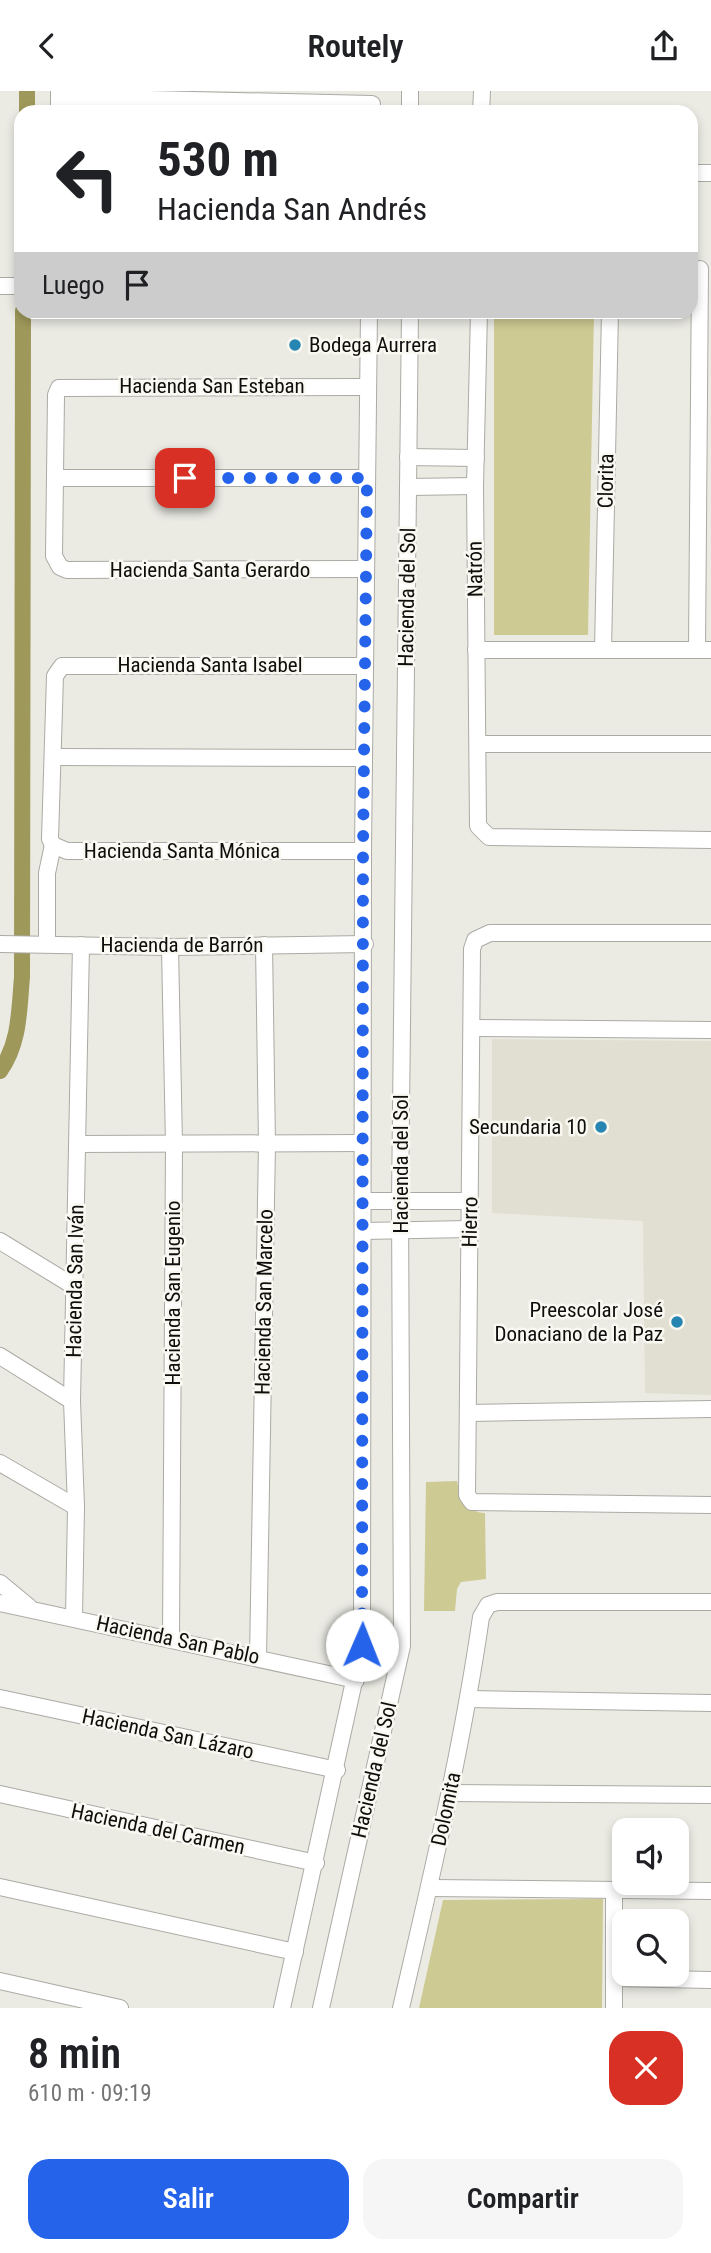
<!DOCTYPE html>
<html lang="es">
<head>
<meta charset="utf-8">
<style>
  body { margin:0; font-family:"Roboto Condensed",sans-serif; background:#f6f6f6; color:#202124; height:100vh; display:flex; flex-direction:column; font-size:26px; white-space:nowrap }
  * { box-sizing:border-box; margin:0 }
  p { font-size:23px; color:#757577 }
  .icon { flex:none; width:38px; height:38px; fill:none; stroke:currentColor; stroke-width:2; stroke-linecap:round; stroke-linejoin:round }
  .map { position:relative; height:1917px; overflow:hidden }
  .drawer { display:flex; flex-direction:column; background:#fff; flex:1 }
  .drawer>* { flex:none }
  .hud { position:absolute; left:14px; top:14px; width:684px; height:214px; border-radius:21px; box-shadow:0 4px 10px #0003; background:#fff; color:#202124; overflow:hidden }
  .fabs { position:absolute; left:612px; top:1727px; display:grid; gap:14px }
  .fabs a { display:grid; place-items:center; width:77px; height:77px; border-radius:14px; background:#fff; box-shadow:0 4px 10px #0003; font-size:35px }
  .pin { position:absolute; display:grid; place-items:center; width:60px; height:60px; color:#fff; margin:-30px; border-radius:14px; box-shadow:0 4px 10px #0006 }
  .me { position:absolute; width:77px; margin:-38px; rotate:1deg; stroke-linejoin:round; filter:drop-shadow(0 0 5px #0008) }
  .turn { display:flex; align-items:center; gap:24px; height:147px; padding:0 28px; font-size:32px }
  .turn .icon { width:91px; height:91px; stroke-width:2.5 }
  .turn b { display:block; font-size:49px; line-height:60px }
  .then { display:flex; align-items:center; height:66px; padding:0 28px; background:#0003; gap:14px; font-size:26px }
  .round { display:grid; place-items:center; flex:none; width:74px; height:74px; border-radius:21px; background:#f6f6f6 }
  .overview { display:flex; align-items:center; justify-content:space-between; height:119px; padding:0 28px }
  h1 { font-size:42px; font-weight:600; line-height:52px }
  .cta { display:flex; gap:14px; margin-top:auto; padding:14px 28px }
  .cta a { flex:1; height:80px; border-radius:21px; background:#2563eb; color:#fff; font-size:28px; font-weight:600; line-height:80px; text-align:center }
  .cta a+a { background:#f6f6f6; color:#202124 }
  header { display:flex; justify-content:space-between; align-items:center; height:91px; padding:0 28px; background:#fff; font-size:32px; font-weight:600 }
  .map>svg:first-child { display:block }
  .built { fill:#e0dfd1 }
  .green { fill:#ceca93 }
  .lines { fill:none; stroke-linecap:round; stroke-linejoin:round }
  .canal { stroke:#9e985a; stroke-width:16 }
  .minor-casing { stroke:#abaaa4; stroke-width:18 }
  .minor { stroke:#fff; stroke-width:16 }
  .route { stroke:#2563eb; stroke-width:12; stroke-dasharray:0 21.6 }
  .poi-dot { fill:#2685b1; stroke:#f9f8f1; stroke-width:2.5 }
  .labels { text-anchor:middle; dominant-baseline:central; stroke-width:5; stroke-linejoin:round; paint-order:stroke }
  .poi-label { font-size:21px; fill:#0e0e0c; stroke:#f9f8f1; text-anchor:end }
  .street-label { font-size:21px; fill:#0e0e0c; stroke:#f9f8f1 }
</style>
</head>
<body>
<header><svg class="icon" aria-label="back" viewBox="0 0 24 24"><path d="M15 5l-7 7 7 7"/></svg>Routely<svg class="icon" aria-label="share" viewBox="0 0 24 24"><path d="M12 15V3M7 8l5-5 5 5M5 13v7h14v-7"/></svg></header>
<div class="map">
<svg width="711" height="1917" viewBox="0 0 711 1917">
  <rect width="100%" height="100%" fill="#ebebe4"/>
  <polygon class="built" points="492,948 711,950 711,1304 645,1302 643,1130 492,1122"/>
  <g class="green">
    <polygon points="494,221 594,221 588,544 494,544"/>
    <path d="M457,1390C460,1405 467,1422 485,1422L486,1488L461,1491L457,1498L455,1520H424L426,1391Z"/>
    <polygon points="603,1808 602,1917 419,1917 443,1809"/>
  </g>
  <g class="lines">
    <g class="canal">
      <polyline points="27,21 27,0"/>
      <path d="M0,980C20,952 19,919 22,886L23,220"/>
    </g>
    <defs>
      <g id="minor">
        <polyline points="410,0 410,21"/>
        <polyline points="59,6 372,13"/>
        <polyline points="59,21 59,0"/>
        <polyline points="481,21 482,0"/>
        <polyline points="691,82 711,82"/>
        <polyline points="0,195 21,195"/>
        <polyline points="479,220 475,395 478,735 489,746 711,749"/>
        <polyline points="408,366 476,367"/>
        <polyline points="55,387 367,387"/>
        <polyline points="408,396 475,395"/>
        <polyline points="366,478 67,479 60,476 54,465 56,304 59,297 367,296"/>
        <polyline points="476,559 711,559"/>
        <polyline points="603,559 610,220"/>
        <polyline points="697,559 700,178"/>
        <polyline points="478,653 711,653"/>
        <polyline points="55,666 364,667"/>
        <polyline points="363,760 67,760 53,754 50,748 55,585 62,575 365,575"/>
        <polyline points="711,842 490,842 475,849 472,858 467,1404 472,1411 711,1414"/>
        <polyline points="0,853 170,856 365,853"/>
        <polyline points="47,853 47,782 53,754"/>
        <polyline points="170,856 174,1054 171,1548"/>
        <polyline points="474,937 711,939"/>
        <polyline points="78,1053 362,1052"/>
        <polyline points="364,1110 470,1110"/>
        <polyline points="363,1140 469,1138"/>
        <polyline points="0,1150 75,1196"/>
        <polyline points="0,1265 72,1310"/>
        <polyline points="469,1322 711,1318"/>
        <polyline points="0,1372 76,1416"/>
        <polyline points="0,1492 29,1516"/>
        <polyline points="0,1512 356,1589"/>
        <polyline points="74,1526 76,1416 72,1310 81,854"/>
        <polyline points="258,1567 267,1054 264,854"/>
        <polyline points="0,1607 337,1679"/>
        <polyline points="469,1608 711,1612"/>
        <polyline points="450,1702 711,1704"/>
        <polyline points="0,1703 316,1772"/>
        <polyline points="0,1796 295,1861"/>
        <polyline points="429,1797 711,1800"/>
        <polyline points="614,1887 711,1889"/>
        <polyline points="0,1890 120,1917"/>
        <polyline points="282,1917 362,1554 363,760 369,220"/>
        <polyline points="321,1917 402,1555 400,1110 410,220"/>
        <path d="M401,1917C431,1787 462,1658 481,1526L488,1514L497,1511H711"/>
        <polyline points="614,1917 614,1799"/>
      </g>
    </defs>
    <use href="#minor" class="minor-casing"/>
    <use href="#minor" class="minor"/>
  </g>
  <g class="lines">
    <polyline class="route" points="185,387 367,387 363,760 362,1554"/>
  </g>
  <g class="poi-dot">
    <circle cx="295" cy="254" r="7"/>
    <circle cx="601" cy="1036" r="7"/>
    <circle cx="677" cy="1231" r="7"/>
  </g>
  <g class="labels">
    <g class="poi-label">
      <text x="309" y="254" text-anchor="start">Bodega Aurrera</text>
      <text x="587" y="1036">Secundaria 10</text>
      <text x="663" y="1219">Preescolar José<tspan x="663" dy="24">Donaciano de la Paz</tspan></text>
    </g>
    <g class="street-label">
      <text x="212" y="295">Hacienda San Esteban</text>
      <text transform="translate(606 390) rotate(-89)">Clorita</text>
      <text transform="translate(475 478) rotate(-91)">Natrón</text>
      <text x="210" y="479">Hacienda Santa Gerardo</text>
      <text transform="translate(407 506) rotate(-89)">Hacienda del Sol</text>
      <text x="210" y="574">Hacienda Santa Isabel</text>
      <text x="182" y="760">Hacienda Santa Mónica</text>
      <text x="182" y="854">Hacienda de Barrón</text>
      <text transform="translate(401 1073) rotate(-90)">Hacienda del Sol</text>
      <text transform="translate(470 1131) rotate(-89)">Hierro</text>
      <text transform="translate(75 1190) rotate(-89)">Hacienda San Iván</text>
      <text transform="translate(173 1202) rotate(-90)">Hacienda San Eugenio</text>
      <text transform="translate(264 1211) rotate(-89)">Hacienda San Marcelo</text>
      <text transform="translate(178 1549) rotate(12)">Hacienda San Pablo</text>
      <text transform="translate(168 1643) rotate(12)">Hacienda San Lázaro</text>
      <text transform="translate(374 1679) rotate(-77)">Hacienda del Sol</text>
      <text transform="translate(446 1718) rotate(-78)">Dolomita</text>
      <text transform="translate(158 1738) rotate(12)">Hacienda del Carmen</text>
    </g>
  </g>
</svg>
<div class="fabs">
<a><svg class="icon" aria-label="sound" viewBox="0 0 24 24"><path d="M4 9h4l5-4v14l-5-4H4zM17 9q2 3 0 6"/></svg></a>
<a><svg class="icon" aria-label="search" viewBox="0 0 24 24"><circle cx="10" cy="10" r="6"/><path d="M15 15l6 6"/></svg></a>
</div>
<div class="pin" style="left:185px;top:387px;background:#d93025"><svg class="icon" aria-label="arrive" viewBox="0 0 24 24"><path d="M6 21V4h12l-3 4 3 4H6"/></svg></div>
<svg class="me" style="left:362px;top:1554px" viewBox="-20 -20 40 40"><circle r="19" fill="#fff"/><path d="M0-13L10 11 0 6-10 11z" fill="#2563eb"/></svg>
<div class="hud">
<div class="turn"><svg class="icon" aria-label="left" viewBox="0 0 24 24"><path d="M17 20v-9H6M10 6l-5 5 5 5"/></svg><div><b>530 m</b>Hacienda San Andrés</div></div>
<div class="then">Luego<svg class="icon" aria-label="arrive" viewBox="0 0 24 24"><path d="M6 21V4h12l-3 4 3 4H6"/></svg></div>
</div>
</div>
<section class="drawer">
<div class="overview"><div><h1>8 min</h1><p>610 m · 09:19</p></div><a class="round" style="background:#d93025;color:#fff"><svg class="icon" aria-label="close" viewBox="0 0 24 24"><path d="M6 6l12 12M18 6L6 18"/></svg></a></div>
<div class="cta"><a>Salir</a><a>Compartir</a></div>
</section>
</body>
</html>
